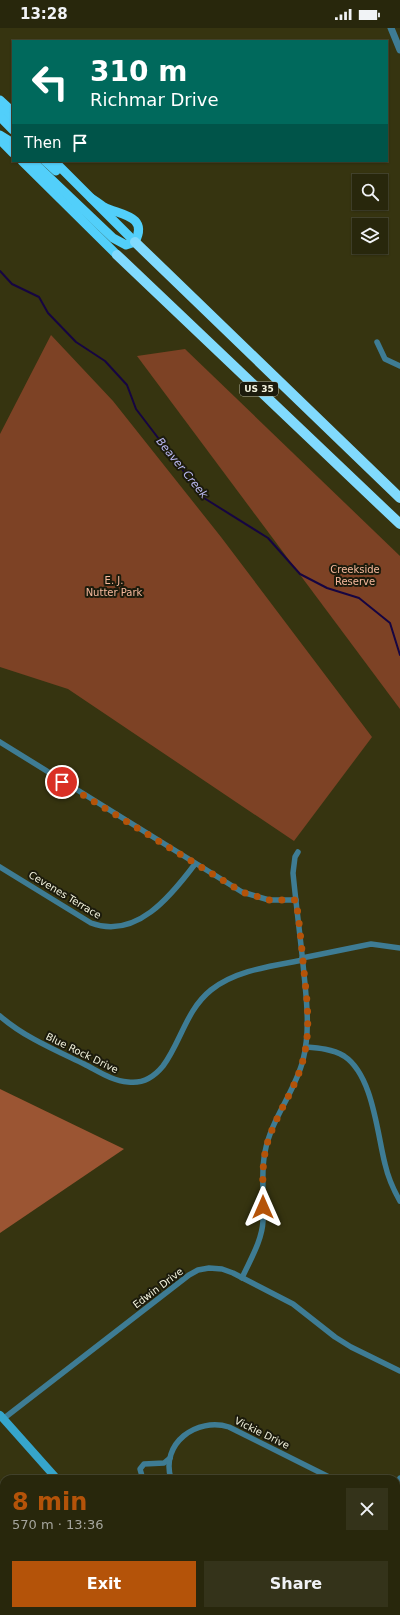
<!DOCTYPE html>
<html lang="en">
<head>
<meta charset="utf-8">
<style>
  body { margin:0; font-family:"DejaVu Sans",sans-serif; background:#34331a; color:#f1f3f6; height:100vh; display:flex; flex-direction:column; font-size:15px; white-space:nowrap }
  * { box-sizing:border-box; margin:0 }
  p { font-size:13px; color:#a5a59d }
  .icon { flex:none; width:22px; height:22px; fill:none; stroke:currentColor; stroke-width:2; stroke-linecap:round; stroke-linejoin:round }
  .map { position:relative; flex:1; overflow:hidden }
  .panel { position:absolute; left:0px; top:1447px; width:400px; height:140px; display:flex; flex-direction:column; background:#28270c; border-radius:12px 12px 0 0; box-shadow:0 1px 3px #0004,0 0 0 1px #44442d }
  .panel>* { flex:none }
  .guide { position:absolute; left:12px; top:12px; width:376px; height:122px; border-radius:0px; box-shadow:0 1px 3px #0004,0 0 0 1px #44442d; background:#00695c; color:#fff; overflow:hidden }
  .buttons { position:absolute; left:352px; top:146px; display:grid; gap:8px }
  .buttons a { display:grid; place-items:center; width:36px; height:36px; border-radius:0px; background:#28270c; box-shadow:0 1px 3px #0004,0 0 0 1px #44442d; font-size:20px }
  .pin { position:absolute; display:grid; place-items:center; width:34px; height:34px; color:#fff; margin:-17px; border:2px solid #fff; border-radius:50%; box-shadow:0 1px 4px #0007 }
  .me { position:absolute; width:44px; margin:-22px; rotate:0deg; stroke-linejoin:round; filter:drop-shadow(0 0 3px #0008) }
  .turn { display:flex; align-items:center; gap:14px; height:84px; padding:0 12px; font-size:18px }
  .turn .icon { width:52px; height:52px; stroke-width:2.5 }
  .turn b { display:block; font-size:28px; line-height:34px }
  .then { display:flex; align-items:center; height:38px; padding:0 12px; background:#0003; gap:8px; font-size:15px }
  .round { display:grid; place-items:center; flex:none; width:42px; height:42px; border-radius:0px; background:#34331a }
  .overview { display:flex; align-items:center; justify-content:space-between; height:68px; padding:0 12px }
  h1 { font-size:24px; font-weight:600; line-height:30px; color:#b45309 }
  .cta { display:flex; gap:8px; margin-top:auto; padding:8px 12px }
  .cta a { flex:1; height:46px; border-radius:0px; background:#b45309; color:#fff; font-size:16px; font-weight:600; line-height:46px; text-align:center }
  .cta a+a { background:#34331a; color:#f1f3f6 }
  .status { display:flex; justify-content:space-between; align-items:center; height:28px; padding:0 20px; background:#28270c; direction:ltr }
  .status svg { height:11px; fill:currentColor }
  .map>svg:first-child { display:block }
  .green { fill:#7d4225 }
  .forest { fill:#9b5533 }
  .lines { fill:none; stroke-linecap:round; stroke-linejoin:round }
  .stream { stroke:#160542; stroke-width:2 }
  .minor { stroke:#3e7c94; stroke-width:5.5 }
  .tertiary { stroke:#3e7c94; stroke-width:7 }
  .secondary { stroke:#36a5cb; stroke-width:8 }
  .trunk { stroke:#52cffa; stroke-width:9 }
  .motorway { stroke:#81dafd; stroke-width:10 }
  .route { stroke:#b45309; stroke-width:7; stroke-dasharray:0 12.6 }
  .labels { text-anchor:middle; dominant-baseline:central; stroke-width:4; stroke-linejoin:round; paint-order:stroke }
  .shield { fill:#1c1b0c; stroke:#b3b3a0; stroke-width:1 }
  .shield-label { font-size:9px; font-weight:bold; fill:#f4f4df }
  .park-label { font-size:10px; fill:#f7ba9e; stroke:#1c1b0c }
  .street-label { font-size:10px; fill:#f4f4df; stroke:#1c1b0c }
  .water-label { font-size:11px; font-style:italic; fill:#bab8f2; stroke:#1c1b0c }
</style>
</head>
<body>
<div class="status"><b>13:28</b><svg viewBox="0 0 49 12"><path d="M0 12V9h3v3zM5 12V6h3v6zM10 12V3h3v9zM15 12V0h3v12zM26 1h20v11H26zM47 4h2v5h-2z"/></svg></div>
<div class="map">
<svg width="400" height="1587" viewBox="0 0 400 1587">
  <rect width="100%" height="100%" fill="#363410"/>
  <g class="green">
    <polygon points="51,307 113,373 221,509 372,709 294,813 68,661 0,639 0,406"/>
    <polygon points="185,321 400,528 400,681 137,328"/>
  </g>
  <polygon class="forest" points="0,1061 124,1121 0,1205"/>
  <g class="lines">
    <polyline class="stream" points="0,243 12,256 39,269 48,285 76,314 105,333 127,357 136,381 204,470 268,510 300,546 327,560 359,570 390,595 400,627"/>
    <g class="minor">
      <polyline points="377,314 385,331 400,338"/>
      <polyline points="0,714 242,864 269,872 296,872"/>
      <path d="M0,839L91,895C136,912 171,868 195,836"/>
      <polyline points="302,930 371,916 400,920"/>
      <path d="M0,988C24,1009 55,1022 84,1036C98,1043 112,1053 128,1054C142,1056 154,1049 163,1038C181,1014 186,982 211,962C236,942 272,938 303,932"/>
      <path d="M306,1019C319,1020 332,1021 344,1028C373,1047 377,1105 385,1136C388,1149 393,1161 400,1173"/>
      <path d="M242,1250C250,1232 262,1213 263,1193C265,1170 260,1147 265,1124C271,1091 295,1064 303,1032C311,1000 306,968 303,936C300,906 296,876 293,845L295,829L298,824"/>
      <polyline points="3,1391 189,1247 198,1242 209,1240 222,1241 233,1245 293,1276 335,1309 351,1319 400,1343"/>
      <path d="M167,1451C159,1448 149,1453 142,1448L140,1441L144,1436L164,1435L170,1430"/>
      <path d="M171,1451C160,1415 197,1389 229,1399L333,1451"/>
      <polyline points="396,1458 400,1450"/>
      <polyline points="396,1483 400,1485"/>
      <polyline points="371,1583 372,1587"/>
    </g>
    <polyline class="tertiary" points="391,0 400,22"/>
    <g class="secondary">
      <polyline points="0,1387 57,1451"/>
      <polyline points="175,1583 178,1587"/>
    </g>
    <g class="trunk">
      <polyline points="0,72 13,84"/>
      <polyline points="0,82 11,92"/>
      <polyline points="0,89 13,102"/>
      <polyline points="0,107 13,115"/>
      <polyline points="0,112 13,125"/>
      <polyline points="22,133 117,227"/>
      <path d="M32,133L113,210L126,217L135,214C149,187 119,187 104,179C100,176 96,173 91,170"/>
      <polyline points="45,133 56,143"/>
      <polyline points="54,133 135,214"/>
    </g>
    <g class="motorway">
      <polyline points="135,214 400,470"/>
      <polyline points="117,227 400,496"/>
    </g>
  </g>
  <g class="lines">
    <path class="route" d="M62,754L242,864L269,872H296C299,892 301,912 303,933C306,966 312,999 303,1032C296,1060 278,1083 269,1110C261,1132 263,1156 263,1179"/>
  </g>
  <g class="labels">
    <rect class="shield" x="240" y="354" width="38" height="14" rx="3"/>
    <g class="shield-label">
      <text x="259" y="361">US 35</text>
    </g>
    <g class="park-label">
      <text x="355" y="541">Creekside<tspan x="355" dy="12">Reserve</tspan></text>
      <text x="114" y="552">E. J.<tspan x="114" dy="12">Nutter Park</tspan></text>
    </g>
    <g class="street-label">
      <text transform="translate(65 867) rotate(31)">Cevenes Terrace</text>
      <text transform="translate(82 1025) rotate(26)">Blue Rock Drive</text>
      <text transform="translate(158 1260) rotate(-37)">Edwin Drive</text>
      <text transform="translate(262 1405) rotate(26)">Vickie Drive</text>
    </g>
    <g class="water-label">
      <text transform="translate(182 440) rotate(51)">Beaver Creek</text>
    </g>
  </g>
</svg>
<div class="buttons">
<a><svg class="icon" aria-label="search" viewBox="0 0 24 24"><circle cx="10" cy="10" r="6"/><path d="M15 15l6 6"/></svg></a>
<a><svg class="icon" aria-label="layers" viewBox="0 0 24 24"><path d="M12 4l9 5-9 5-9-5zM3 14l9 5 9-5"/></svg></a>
</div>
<div class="pin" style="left:62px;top:754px;background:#d93025"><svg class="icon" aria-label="arrive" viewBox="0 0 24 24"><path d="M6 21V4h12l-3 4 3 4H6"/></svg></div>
<svg class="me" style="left:263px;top:1179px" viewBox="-20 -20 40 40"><path d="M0-17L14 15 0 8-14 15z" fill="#b45309" stroke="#fff" stroke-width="4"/></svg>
<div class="guide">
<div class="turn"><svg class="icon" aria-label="left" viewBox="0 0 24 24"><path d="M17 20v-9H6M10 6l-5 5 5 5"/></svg><div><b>310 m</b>Richmar Drive</div></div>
<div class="then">Then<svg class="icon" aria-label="arrive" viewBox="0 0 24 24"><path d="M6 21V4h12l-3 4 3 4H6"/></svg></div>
</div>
<section class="panel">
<div class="overview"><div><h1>8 min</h1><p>570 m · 13:36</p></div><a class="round"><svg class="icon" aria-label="close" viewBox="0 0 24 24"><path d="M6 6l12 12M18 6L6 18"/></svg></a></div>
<div class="cta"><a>Exit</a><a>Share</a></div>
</section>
</div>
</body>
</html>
